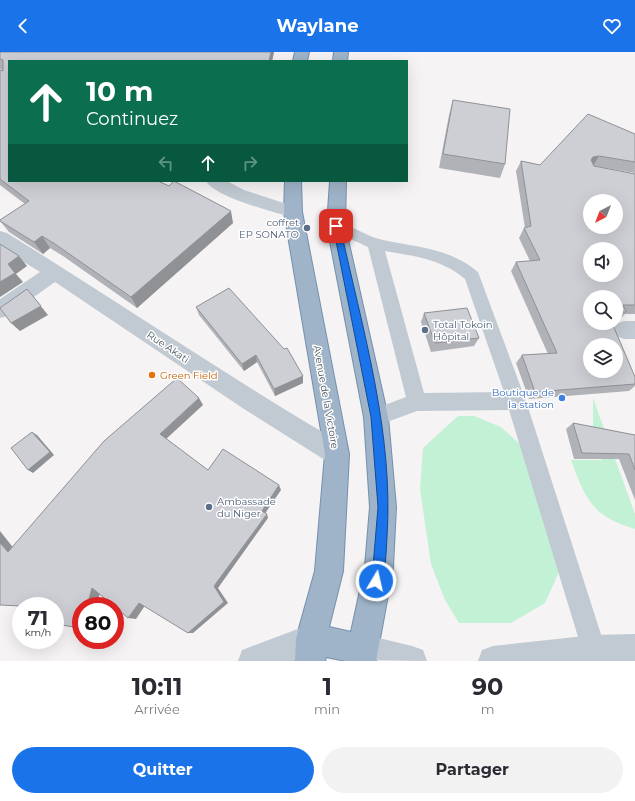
<!DOCTYPE html>
<html lang="fr">
<head>
<meta charset="utf-8">
<style>
  body { margin:0; font-family:Montserrat,sans-serif; background:#f2f2f3; color:#2b2b33; height:100vh; display:flex; flex-direction:column; font-size:15px; white-space:nowrap }
  * { box-sizing:border-box; margin:0 }
  p { font-size:13px; color:#7c7c81 }
  .icon { flex:none; width:22px; height:22px; fill:none; stroke:currentColor; stroke-width:2; stroke-linecap:round; stroke-linejoin:round }
  .map { position:relative; height:609px; overflow:hidden }
  .drawer { display:flex; flex-direction:column; background:#fff; flex:1 }
  .drawer>* { flex:none }
  .banner { position:absolute; left:8px; top:8px; width:400px; height:122px; border-radius:0px; box-shadow:0 4px 16px #0002; background:#0b6e4f; color:#fff; overflow:hidden }
  .needle { width:26px; rotate:222deg }
  .tools { position:absolute; left:583px; top:142px; display:grid; gap:8px }
  .tools a { display:grid; place-items:center; width:40px; height:40px; border-radius:50%; background:#fff; box-shadow:0 4px 16px #0002; font-size:20px }
  .speed { position:absolute; left:12px; top:545px; display:flex; gap:8px; font-size:20px; font-weight:700; text-align:center }
  .speed>* { display:grid; place-content:center; width:52px; height:52px; border-radius:50%; background:#fff; box-shadow:0 4px 16px #0002; line-height:1 }
  .speed small { font-size:10px; font-weight:400 }
  .speed .limit { border:6px solid #d22; background:#fff; color:#111 }
  .pin { position:absolute; display:grid; place-items:center; width:34px; height:34px; color:#fff; margin:-17px; border-radius:8px; box-shadow:0 2px 6px #0006 }
  .me { position:absolute; width:44px; margin:-22px; rotate:9deg; stroke-linejoin:round; filter:drop-shadow(0 0 3px #0008) }
  .turn { display:flex; align-items:center; gap:14px; height:84px; padding:0 12px; font-size:18px }
  .turn .icon { width:52px; height:52px; stroke-width:2.5 }
  .turn b { display:block; font-size:28px; line-height:34px }
  .lanes { display:flex; align-items:center; height:38px; padding:0 12px; background:#0003; justify-content:center; gap:20px; direction:ltr }
  .lanes .off { opacity:.35 }
  .eta { display:flex; justify-content:space-evenly; align-items:center; height:68px; text-align:center }
  .eta b { font-size:24px; font-weight:700; line-height:28px }
  .action { display:flex; gap:8px; margin-top:auto; padding:8px 12px }
  .action a { flex:1; height:46px; border-radius:24px; background:#1a73e8; color:#fff; font-size:16px; font-weight:700; line-height:46px; text-align:center }
  .action a+a { background:#f2f2f3; color:#2b2b33 }
  header { display:flex; justify-content:space-between; align-items:center; height:52px; padding:0 12px; background:#1a73e8; color:#fff; font-size:18px; font-weight:700 }
  .map>svg:first-child { display:block }
  .green { fill:#c3f1d5 }
  .lines { fill:none; stroke-linecap:round; stroke-linejoin:round }
  .trunk-casing { stroke:#7690ad; stroke-width:2 }
  .service { fill:#c1cad2; fill-rule:evenodd }
  .minor { fill:#c1cad2; fill-rule:evenodd }
  .tertiary { fill:#c1cad2; fill-rule:evenodd }
  .trunk { fill:#9fb4c9; fill-rule:evenodd }
  .wall { fill:#b0b2b7 }
  .shaded-wall { fill:#909195 }
  .building { fill:#cdcfd5; stroke:#909195; fill-rule:evenodd }
  .route { fill:#1a73e8; stroke:#114b97 }
  .service-dot { fill:#5c6f8a; stroke:#fff; stroke-width:1.5 }
  .food-dot { fill:#e8710a; stroke:#fff; stroke-width:1.5 }
  .shop-dot { fill:#3f7fe0; stroke:#fff; stroke-width:1.5 }
  .labels { text-anchor:middle; dominant-baseline:central; stroke-width:3; stroke-linejoin:round; paint-order:stroke }
  .service-label { font-size:10px; fill:#4e5e75; stroke:#fff; text-anchor:start }
  .street-label { font-size:10px; fill:#4a5661; stroke:#fff }
  .food-label { font-size:10px; fill:#c56008; stroke:#fff; text-anchor:start }
  .shop-label { font-size:10px; fill:#366cbe; stroke:#fff; text-anchor:end }
</style>
</head>
<body>
<header><svg class="icon" aria-label="back" viewBox="0 0 24 24"><path d="M15 5l-7 7 7 7"/></svg>Waylane<svg class="icon" aria-label="heart" viewBox="0 0 24 24"><path d="M12 20l-8-8c-3-5 5-10 8-4 3-6 11-1 8 4z"/></svg></header>
<div class="map">
<svg width="635" height="609" viewBox="0 0 635 609">
  <rect width="100%" height="100%" fill="#f5f3f3"/>
  <g class="green">
    <path d="M593,346L635,462V477C592,464 586,448 571,408H602L593,382Z"/>
    <polygon points="458,364 474,364 501,375 522,394 558,496 558,522 545,551 511,571 459,571 445,548 431,512 420,437 423,396"/>
  </g>
  <g class="lines">
    <defs>
      <g id="trunk">
        <polygon points="295,0 309,0 307,9 293,9"/>
        <polygon points="334,0 348,0 347,9 333,9"/>
        <polygon points="285,129 301,129 302,160 349,402 343,519 329,575 351,580 365,515 370,455 364,365 327,174 330,129 346,129 345,174 388,365 396,455 393,515 376,609 346,609 326,605 325,609 295,609 296,587 315,519 325,402 284,160"/>
      </g>
    </defs>
    <use href="#trunk" class="trunk-casing"/>
    <path class="service" d="M336,169C351,173 364,183 379,187C416,196 446,194 478,220L526,349L606,598L603,607L598,609L585,607L582,598L509,358L417,359L376,374L369,371L366,365L369,359L406,345L368,195L331,178L329,174L331,170ZM385,199C414,204 442,207 465,227L504,340L424,341Z"/>
    <g class="minor">
      <path d="M206,129H227L244,138L299,156L302,160L299,164L293,166L287,164C268,158 215,145 206,129Z"/>
      <path d="M0,179L7,181C120,251 230,326 346,394L349,402L346,410L337,414L328,410L244,357L55,230L7,264L0,266V247L40,220L0,195Z"/>
      <polygon points="624,269 635,269 635,287 624,287 616,284 613,278 616,272"/>
      <polygon points="362,582 412,594 423,598 427,609 351,608 347,597 351,586"/>
      <polygon points="635,582 635,609 478,609 482,598 493,594 594,583"/>
    </g>
    <polygon class="tertiary" points="311,572 322,576 326,587 322,598 293,609 238,609 242,598"/>
    <use href="#trunk" class="trunk"/>
  </g>
  <g class="wall">
    <polygon points="0,0 274,0 272,9 9,9 9,129 233,171 137,256 63,204 50,196 43,202 9,180 0,169 0,168 25,152 0,133 0,18 3,19 3,18 0,17"/>
    <polygon points="453,48 505,112 500,126 439,116 449,63"/>
    <polygon points="635,82 635,121 594,114 635,122 635,262 625,262 618,269 616,269 616,245 590,245 635,325 635,334 629,339 529,347 516,311 522,303 548,302 511,219 516,210 530,209 519,186 524,176 525,176 516,119 521,109 540,113"/>
    <polygon points="196,255 303,324 303,331 275,344 257,310 244,319 199,263"/>
    <polygon points="424,261 479,286 474,294 431,300 421,270"/>
    <polygon points="573,371 635,383 635,448 619,407 574,407 566,377"/>
  </g>
  <g class="shaded-wall">
    <polygon points="271,0 274,0 272,9 269,9"/>
    <polygon points="599,104 593,114 591,108 593,105"/>
    <polygon points="231,159 233,171 137,256 131,245"/>
    <polygon points="42,184 50,196 43,202 34,190"/>
    <polygon points="19,204 27,214 16,222 23,230 0,245 0,230 8,212"/>
    <polygon points="27,237 48,263 20,279 11,271"/>
    <polygon points="256,303 257,310 244,319 242,312"/>
    <polygon points="303,324 303,331 275,344 274,337"/>
    <polygon points="199,346 203,353 165,388 160,382"/>
    <polygon points="32,380 37,383 54,403 33,421 28,418"/>
    <polygon points="279,433 281,438 264,463 262,459"/>
    <polygon points="267,462 268,466 218,536 228,551 193,581 188,581 214,534"/>
    <polygon points="0,479 19,503 8,500 0,491"/>
    <polygon points="92,536 101,538 96,554 87,554"/>
    <polygon points="139,551 146,552 136,567 128,566"/>
  </g>
  <g class="building">
    <polygon points="0,0 271,0 269,9 9,9 9,129 158,129 169,134 174,129 231,159 131,245 55,192 42,184 34,190 0,169 0,168 29,149 0,127 0,18 3,19 3,8 0,7"/>
    <polygon points="453,48 510,57 505,112 443,102"/>
    <path d="M588,62L635,82V110L599,104L593,105L591,108L594,114L635,122V253H623L626,260H616V245H590V271H612L635,325V332L535,340L522,303L557,301L516,210L540,208L524,176L531,174L521,109L540,113ZM590,149H616V175H590ZM590,197H616V223H590ZM590,293H616V319H590Z"/>
    <polygon points="0,192 19,204 8,212 15,221 0,230"/>
    <polygon points="229,236 284,297 287,296 303,324 274,337 256,303 242,312 196,255"/>
    <polygon points="27,237 41,254 11,271 0,256"/>
    <polygon points="467,256 479,286 435,291 424,261"/>
    <polygon points="177,326 199,346 160,382 208,418 223,397 279,433 262,459 267,462 214,534 224,550 188,581 139,551 128,566 115,555 115,554 114,554 92,536 87,554 81,554 81,572 80,576 55,572 55,554 21,554 0,553 0,491 8,500 104,389"/>
    <polygon points="573,371 635,383 635,418 629,402 582,401"/>
    <polygon points="32,380 50,400 28,418 11,396"/>
  </g>
  <path class="route" d="M334,172H336L340,174C362,276 394,380 387,485C386,501 386,518 380,533L376,535L372,533L370,529L373,515L378,455L371,365L333,174Z"/>
  <g class="service-dot">
    <circle cx="307" cy="176" r="4"/>
    <circle cx="425" cy="278" r="4"/>
    <circle cx="209" cy="455" r="4"/>
  </g>
  <circle class="food-dot" cx="152" cy="323" r="4"/>
  <circle class="shop-dot" cx="562" cy="346" r="4"/>
  <g class="labels">
    <g class="service-label">
      <text x="299" y="170" text-anchor="end">coffret<tspan x="299" dy="12">EP SONATO</tspan></text>
      <text x="433" y="272">Total Tokoin<tspan x="433" dy="12">Hôpital</tspan></text>
      <text x="217" y="449">Ambassade<tspan x="217" dy="12">du Niger</tspan></text>
    </g>
    <g class="street-label">
      <text transform="translate(168 295) rotate(34)">Rue Akati</text>
      <text transform="translate(326 345) rotate(80)">Avenue de la Victoire</text>
    </g>
    <g class="food-label">
      <text x="160" y="323">Green Field</text>
    </g>
    <g class="shop-label">
      <text x="554" y="340">Boutique de<tspan x="554" dy="12">la station</tspan></text>
    </g>
  </g>
</svg>
<div class="tools">
<a><svg class="needle" viewBox="-14 -14 28 28"><path d="M0-13l5 13h-10z" fill="#e53935"/><path d="M0 13l5-13h-10z" fill="#7c7c81"/></svg></a>
<a><svg class="icon" aria-label="sound" viewBox="0 0 24 24"><path d="M4 9h4l5-4v14l-5-4H4zM17 9q2 3 0 6"/></svg></a>
<a><svg class="icon" aria-label="search" viewBox="0 0 24 24"><circle cx="10" cy="10" r="6"/><path d="M15 15l6 6"/></svg></a>
<a><svg class="icon" aria-label="layers" viewBox="0 0 24 24"><path d="M12 4l9 5-9 5-9-5zM3 14l9 5 9-5"/></svg></a>
</div>
<div class="speed"><div>71<small>km/h</small></div><div class="limit">80</div></div>
<div class="pin" style="left:336px;top:174px;background:#d93025"><svg class="icon" aria-label="arrive" viewBox="0 0 24 24"><path d="M6 21V4h12l-3 4 3 4H6"/></svg></div>
<svg class="me" style="left:376px;top:529px" viewBox="-20 -20 40 40"><circle r="17" fill="#1a73e8" stroke="#fff" stroke-width="3"/><path d="M0-11L8 9 0 5-8 9z" fill="#fff"/></svg>
<div class="banner">
<div class="turn"><svg class="icon" aria-label="ahead" viewBox="0 0 24 24"><path d="M12 20V5M6 11l6-6 6 6"/></svg><div><b>10 m</b>Continuez</div></div>
<div class="lanes"><svg class="icon off" aria-label="left" viewBox="0 0 24 24"><path d="M17 20v-9H6M10 6l-5 5 5 5"/></svg><svg class="icon" aria-label="ahead" viewBox="0 0 24 24"><path d="M12 20V5M6 11l6-6 6 6"/></svg><svg class="icon off" aria-label="right" viewBox="0 0 24 24"><path d="M7 20v-9h11M14 6l5 5-5 5"/></svg></div>
</div>
</div>
<section class="drawer">
<div class="eta">
<div><b>10:11</b><p>Arrivée</p></div>
<div><b>1</b><p>min</p></div>
<div><b>90</b><p>m</p></div>
</div>
<div class="action"><a>Quitter</a><a>Partager</a></div>
</section>
</body>
</html>
